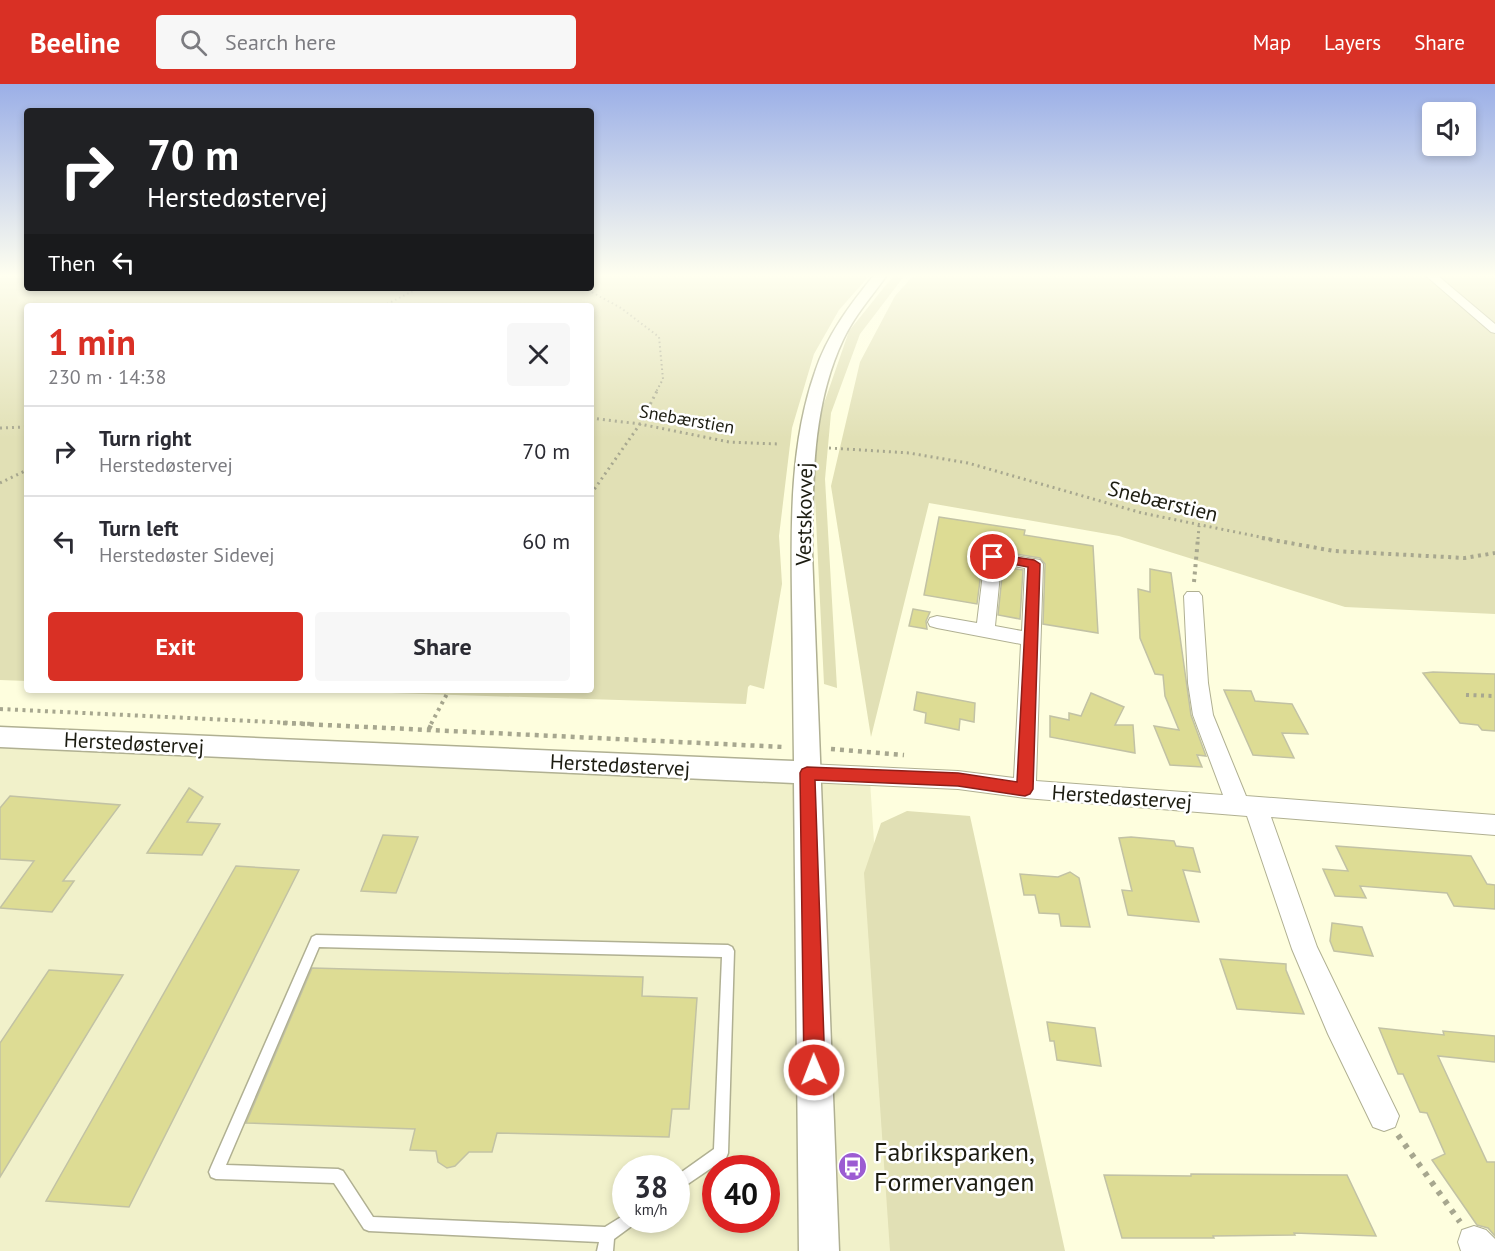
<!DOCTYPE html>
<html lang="en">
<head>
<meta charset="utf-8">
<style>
  body { margin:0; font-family:"PT Sans",sans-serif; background:#f7f7f7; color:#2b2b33; height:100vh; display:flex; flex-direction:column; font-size:22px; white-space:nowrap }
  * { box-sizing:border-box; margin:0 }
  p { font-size:20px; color:#7c7c81 }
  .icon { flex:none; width:33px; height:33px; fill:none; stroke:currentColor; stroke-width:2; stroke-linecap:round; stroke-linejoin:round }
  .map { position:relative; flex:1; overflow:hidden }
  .details { position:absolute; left:24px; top:219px; width:570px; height:390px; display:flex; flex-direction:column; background:#fff; border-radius:6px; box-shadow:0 3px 9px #0003 }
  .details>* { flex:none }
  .banner { position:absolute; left:24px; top:24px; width:570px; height:183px; border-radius:6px; box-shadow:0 3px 9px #0003; background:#202124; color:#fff; overflow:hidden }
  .fabs { position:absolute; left:1422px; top:18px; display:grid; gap:12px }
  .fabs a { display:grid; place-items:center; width:54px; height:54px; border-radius:6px; background:#fff; box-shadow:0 3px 9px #0003; font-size:30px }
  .speed { position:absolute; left:612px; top:1071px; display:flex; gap:12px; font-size:30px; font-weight:700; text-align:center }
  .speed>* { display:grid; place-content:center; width:78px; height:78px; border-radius:50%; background:#fff; box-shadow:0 3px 9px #0003; line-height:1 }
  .speed small { font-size:15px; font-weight:400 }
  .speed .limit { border:9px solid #d22; background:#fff; color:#111 }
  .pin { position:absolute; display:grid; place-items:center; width:51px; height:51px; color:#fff; margin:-26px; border:3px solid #fff; border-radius:50%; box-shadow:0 2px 6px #0007 }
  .me { position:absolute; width:66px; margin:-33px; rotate:359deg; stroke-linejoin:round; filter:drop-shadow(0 0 4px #0008) }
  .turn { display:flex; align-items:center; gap:21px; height:126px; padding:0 24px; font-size:27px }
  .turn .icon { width:78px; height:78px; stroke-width:2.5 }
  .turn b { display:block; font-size:42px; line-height:51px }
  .then { display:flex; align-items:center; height:57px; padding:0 24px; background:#0003; gap:12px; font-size:22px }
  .round { display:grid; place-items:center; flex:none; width:63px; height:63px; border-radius:6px; background:#f7f7f7 }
  .summary { display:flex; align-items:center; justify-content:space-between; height:102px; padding:0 24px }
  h1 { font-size:36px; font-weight:600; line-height:45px; color:#d93025 }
  .button { display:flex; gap:12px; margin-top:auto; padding:12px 24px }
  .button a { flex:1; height:69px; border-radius:6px; background:#d93025; color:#fff; font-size:24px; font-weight:600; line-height:69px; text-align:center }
  .button a+a { background:#f7f7f7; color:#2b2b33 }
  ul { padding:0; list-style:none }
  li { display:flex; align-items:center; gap:18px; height:90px; padding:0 24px; border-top:2px solid #e1e1e2 }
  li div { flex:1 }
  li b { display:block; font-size:22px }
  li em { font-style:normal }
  header { display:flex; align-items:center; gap:36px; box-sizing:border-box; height:84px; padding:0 30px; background:#d93025; color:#fff }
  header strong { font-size:28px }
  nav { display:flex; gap:33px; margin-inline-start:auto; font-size:21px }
  .search { width:420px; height:54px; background:#f7f7f7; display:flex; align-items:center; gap:15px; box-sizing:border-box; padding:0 21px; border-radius:6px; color:#7c7c81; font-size:22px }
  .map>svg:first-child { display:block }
  .built { fill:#f1f1ca; fill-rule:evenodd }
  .green { fill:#e1e0b5 }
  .building { fill:#dddc94; stroke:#c2c2a4; stroke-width:1.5 }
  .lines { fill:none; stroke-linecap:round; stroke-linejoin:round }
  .service-casing { stroke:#b0b092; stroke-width:3 }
  .minor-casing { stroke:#b0b092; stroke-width:2 }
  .tertiary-casing { stroke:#b0b092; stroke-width:3 }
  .path-far4 { stroke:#a7a78f; stroke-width:2; stroke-dasharray:1.5 3; stroke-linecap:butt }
  .path-far3 { stroke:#a7a78f; stroke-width:3; stroke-dasharray:2 4; stroke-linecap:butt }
  .path-far2 { stroke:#a7a78f; stroke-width:4; stroke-dasharray:3 4.5; stroke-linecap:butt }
  .path-far1 { stroke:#a7a78f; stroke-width:4.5; stroke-dasharray:4 5; stroke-linecap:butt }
  .path { stroke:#a7a78f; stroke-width:6; stroke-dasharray:4.5 7; stroke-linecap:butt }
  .service { fill:#fff; fill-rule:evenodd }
  .minor { fill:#fff; fill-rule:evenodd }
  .tertiary { fill:#fff; fill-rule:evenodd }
  .route { fill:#d93025; stroke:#8d1f18; stroke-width:1.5 }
  .labels { text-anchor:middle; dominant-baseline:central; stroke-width:5; stroke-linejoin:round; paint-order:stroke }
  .far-street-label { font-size:18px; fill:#1c1c11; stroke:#fff }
  .street-label { font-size:21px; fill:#1c1c11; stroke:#fff }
  .near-poi-label { font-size:26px; fill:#1c1c11; stroke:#fff; text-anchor:start }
</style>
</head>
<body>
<header>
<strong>Beeline</strong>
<div class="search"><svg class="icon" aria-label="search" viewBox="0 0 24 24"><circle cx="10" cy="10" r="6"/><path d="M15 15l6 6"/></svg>Search here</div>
<nav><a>Map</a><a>Layers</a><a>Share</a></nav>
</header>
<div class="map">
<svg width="1495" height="1167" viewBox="0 0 1495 1167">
  <rect width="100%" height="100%" fill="#fefede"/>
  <path class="built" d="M0,650L869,682L901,1167H0ZM626,1084H676V1136H626ZM716,1084H766V1136H716Z"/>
  <g class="green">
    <polygon points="0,191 27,191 27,204 591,204 591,191 870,191 839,226 814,270 792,344 779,452 782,500 764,605 750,601 748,603 746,620 296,606 591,606 591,222 27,222 27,597 0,596"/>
    <polygon points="894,191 905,191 860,250 831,329 825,395 837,604 824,600 814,394 821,328 849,247"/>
    <polygon points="914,191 1495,191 1495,530 1345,523 1119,452 929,419 871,653 831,402 860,278 895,212"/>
    <polygon points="907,727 970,732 1065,1167 890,1167 864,789 881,739"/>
  </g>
  <g class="building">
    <polygon points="939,433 1025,446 1024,451 1093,462 1098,549 1043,540 1045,480 1040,474 993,466 987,467 983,473 977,520 924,511"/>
    <polygon points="1003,483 1023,486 1020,535 998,531"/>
    <polygon points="1150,485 1171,489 1191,631 1206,672 1197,671 1202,683 1170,681 1154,642 1179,646 1165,612 1163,591 1155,590 1140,554 1138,505 1150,508"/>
    <polygon points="913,525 930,528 926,537 927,545 909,542"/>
    <polygon points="1433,588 1495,590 1495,647 1482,646 1478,641 1460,639 1423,589"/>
    <polygon points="1224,606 1251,607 1255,617 1292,620 1308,650 1282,649 1294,674 1253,671"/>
    <polygon points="917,608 975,619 974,638 960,635 959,646 925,639 926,629 914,626"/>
    <polygon points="1091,609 1124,623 1115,641 1133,641 1135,669 1050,653 1050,632 1069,636 1069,629 1081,632"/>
    <polygon points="189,704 203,713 187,738 220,740 202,771 147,769"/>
    <polygon points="10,712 120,721 63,797 74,797 52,828 0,824 34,777 0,775 0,724"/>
    <polygon points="383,751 418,753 396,809 361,807"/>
    <polygon points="1131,753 1174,757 1176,762 1193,764 1200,788 1183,786 1199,838 1128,831 1122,806 1132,807 1119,754"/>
    <polygon points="1336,762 1471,772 1487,800 1495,801 1495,825 1454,822 1447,809 1360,802 1366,814 1335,812 1323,785 1348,787"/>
    <polygon points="236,782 299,786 129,1123 46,1117"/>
    <polygon points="1070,788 1079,794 1090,843 1061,842 1059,830 1039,829 1035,811 1024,811 1020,790 1058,793"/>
    <polygon points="1332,839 1362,843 1373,872 1334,867 1330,857"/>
    <polygon points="1220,875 1286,880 1286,886 1304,930 1237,925"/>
    <polygon points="312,884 643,893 642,912 697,914 689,1025 672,1025 669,1053 497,1049 492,1068 469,1068 455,1082 447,1084 438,1078 436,1067 410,1066 415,1045 246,1039"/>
    <polygon points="49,886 123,891 0,1093 0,959"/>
    <polygon points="1047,938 1095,944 1101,982 1057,976 1054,957 1050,957"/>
    <polygon points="1379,944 1444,951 1443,947 1495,952 1495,978 1438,972 1487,1078 1495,1078 1495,1152 1488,1144 1477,1141 1432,1076 1445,1070 1427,1029 1420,1028 1403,990 1398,990"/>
    <polygon points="1191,1090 1347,1091 1376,1152 1294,1149 1295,1151 1213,1152 1214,1154 1122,1154 1104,1091 1191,1092"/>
  </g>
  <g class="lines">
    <defs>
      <polygon id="service" points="316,851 728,861 732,863 734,867 728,1069 726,1074 676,1108 676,1092 714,1065 722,873 319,863 226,1081 338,1085 343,1087 373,1133 605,1143 626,1130 626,1136 635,1136 633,1141 614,1155 613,1167 597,1167 599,1158 369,1147 364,1145 334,1099 216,1095 211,1093 209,1088 211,1083 312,853"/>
      <g id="minor">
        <polygon points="1425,191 1437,191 1495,240 1495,249 1491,248"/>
        <path d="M993,468L1034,475L1040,476L1043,480L1036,697L1223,711L1193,631L1188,599L1184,512L1187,508H1199L1202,512L1208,599L1213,631L1246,712L1495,731V751L1271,733L1317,863L1399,1032L1395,1043L1384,1047L1373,1043L1328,950L1292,865L1247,732L1025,714L958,705L807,698L799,695L796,689L799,683L807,680L958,687L1014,694L1021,560L937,544L930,542L928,538L930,534L937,532L977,539L985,473L987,469ZM1001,480L1025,484L1022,547L995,542Z"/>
        <polygon points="1474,1142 1486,1146 1495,1155 1495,1167 1461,1167 1458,1158 1462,1146"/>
      </g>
      <path id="tertiary" d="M874,191H887C872,212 854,232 843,256C812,322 813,395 812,467L839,1167H799L794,699L0,663V643L794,677C793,623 793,568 792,513C791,439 790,359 815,288C827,251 850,221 874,191Z"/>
    </defs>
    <use href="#service" class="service-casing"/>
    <use href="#minor" class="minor-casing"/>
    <use href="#tertiary" class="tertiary-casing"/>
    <g class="path-far4">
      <polyline points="584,204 621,224 659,253 663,295 656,308"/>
      <polyline points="383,222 419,204"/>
    </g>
    <g class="path-far3">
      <polyline points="591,334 640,340 729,358 778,360"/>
      <polyline points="0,344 27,343"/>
      <polyline points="829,364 909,369 968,379 1142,429 1270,455"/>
      <polyline points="0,399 27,386"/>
      <polyline points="591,410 640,340 657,307"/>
      <polyline points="1198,455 1199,442"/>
    </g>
    <g class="path-far2">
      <polyline points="1262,454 1334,467 1465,474 1495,469"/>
      <polyline points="1194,498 1198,454"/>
      <polyline points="1466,611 1495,612"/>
      <polyline points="0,625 314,640"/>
      <polyline points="431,640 449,606"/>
    </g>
    <g class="path-far1">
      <polyline points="283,639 784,663"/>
      <polyline points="429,645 432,639"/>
      <polyline points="831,665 904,671"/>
    </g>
    <polyline class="path" points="1398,1051 1460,1138"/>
    <use href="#service" class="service"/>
    <use href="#minor" class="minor"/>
    <use href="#tertiary" class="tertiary"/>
  </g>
  <linearGradient id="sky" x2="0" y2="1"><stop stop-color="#9bafe7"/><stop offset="0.54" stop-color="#fffff0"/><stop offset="1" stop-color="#fffff0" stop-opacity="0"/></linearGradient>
  <rect width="1495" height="355" fill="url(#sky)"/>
  <polygon class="route" points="993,470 1034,476 1040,480 1033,705 1030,710 1025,712 958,702 815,696 825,986 822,993 814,996 807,993 804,986 800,689 802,685 807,683 958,689 1017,698 1028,483 989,476 987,473"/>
  <defs>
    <symbol id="bus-disc" viewBox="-11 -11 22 22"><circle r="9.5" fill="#9c5cd2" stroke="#fff"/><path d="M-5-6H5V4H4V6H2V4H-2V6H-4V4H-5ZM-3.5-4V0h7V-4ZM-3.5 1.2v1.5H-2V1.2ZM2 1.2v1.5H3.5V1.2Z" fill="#fff"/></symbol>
  </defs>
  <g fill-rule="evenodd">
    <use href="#bus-disc" x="836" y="1066" width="33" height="33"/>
  </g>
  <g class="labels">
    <g class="far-street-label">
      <text transform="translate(687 335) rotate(10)">Snebærstien</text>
    </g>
    <g class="street-label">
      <text transform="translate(1163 417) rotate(14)">Snebærstien</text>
      <text transform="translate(804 430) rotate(-89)">Vestskovvej</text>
      <text transform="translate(134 659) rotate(3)">Herstedøstervej</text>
      <text transform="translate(620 681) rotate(3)">Herstedøstervej</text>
      <text transform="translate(1122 713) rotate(4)">Herstedøstervej</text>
    </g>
    <g class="near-poi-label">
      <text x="874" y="1067">Fabriksparken,<tspan x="874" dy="30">Formervangen</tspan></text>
    </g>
  </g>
</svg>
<div class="fabs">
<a><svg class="icon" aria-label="sound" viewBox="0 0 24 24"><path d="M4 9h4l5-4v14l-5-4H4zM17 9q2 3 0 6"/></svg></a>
</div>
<div class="speed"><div>38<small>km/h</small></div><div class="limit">40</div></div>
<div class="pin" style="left:993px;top:473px;background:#d93025"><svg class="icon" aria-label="arrive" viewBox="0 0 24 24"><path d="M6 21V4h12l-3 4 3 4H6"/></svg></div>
<svg class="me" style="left:814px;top:986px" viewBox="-20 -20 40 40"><circle r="17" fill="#d93025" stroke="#fff" stroke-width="3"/><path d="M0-11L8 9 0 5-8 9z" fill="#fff"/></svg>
<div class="banner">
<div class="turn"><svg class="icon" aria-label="right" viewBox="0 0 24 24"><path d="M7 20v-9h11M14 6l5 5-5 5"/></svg><div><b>70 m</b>Herstedøstervej</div></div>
<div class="then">Then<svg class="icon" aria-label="left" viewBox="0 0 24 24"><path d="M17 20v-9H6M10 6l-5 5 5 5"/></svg></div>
</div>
<section class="details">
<div class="summary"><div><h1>1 min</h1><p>230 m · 14:38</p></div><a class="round"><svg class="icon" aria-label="close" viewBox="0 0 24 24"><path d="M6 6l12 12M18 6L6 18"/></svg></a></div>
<ul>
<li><svg class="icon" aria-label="right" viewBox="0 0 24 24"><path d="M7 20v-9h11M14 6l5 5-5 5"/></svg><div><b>Turn right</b><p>Herstedøstervej</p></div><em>70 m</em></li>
<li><svg class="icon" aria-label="left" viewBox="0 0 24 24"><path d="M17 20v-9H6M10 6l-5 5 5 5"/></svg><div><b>Turn left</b><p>Herstedøster Sidevej</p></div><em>60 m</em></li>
</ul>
<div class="button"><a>Exit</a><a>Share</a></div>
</section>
</div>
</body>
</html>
